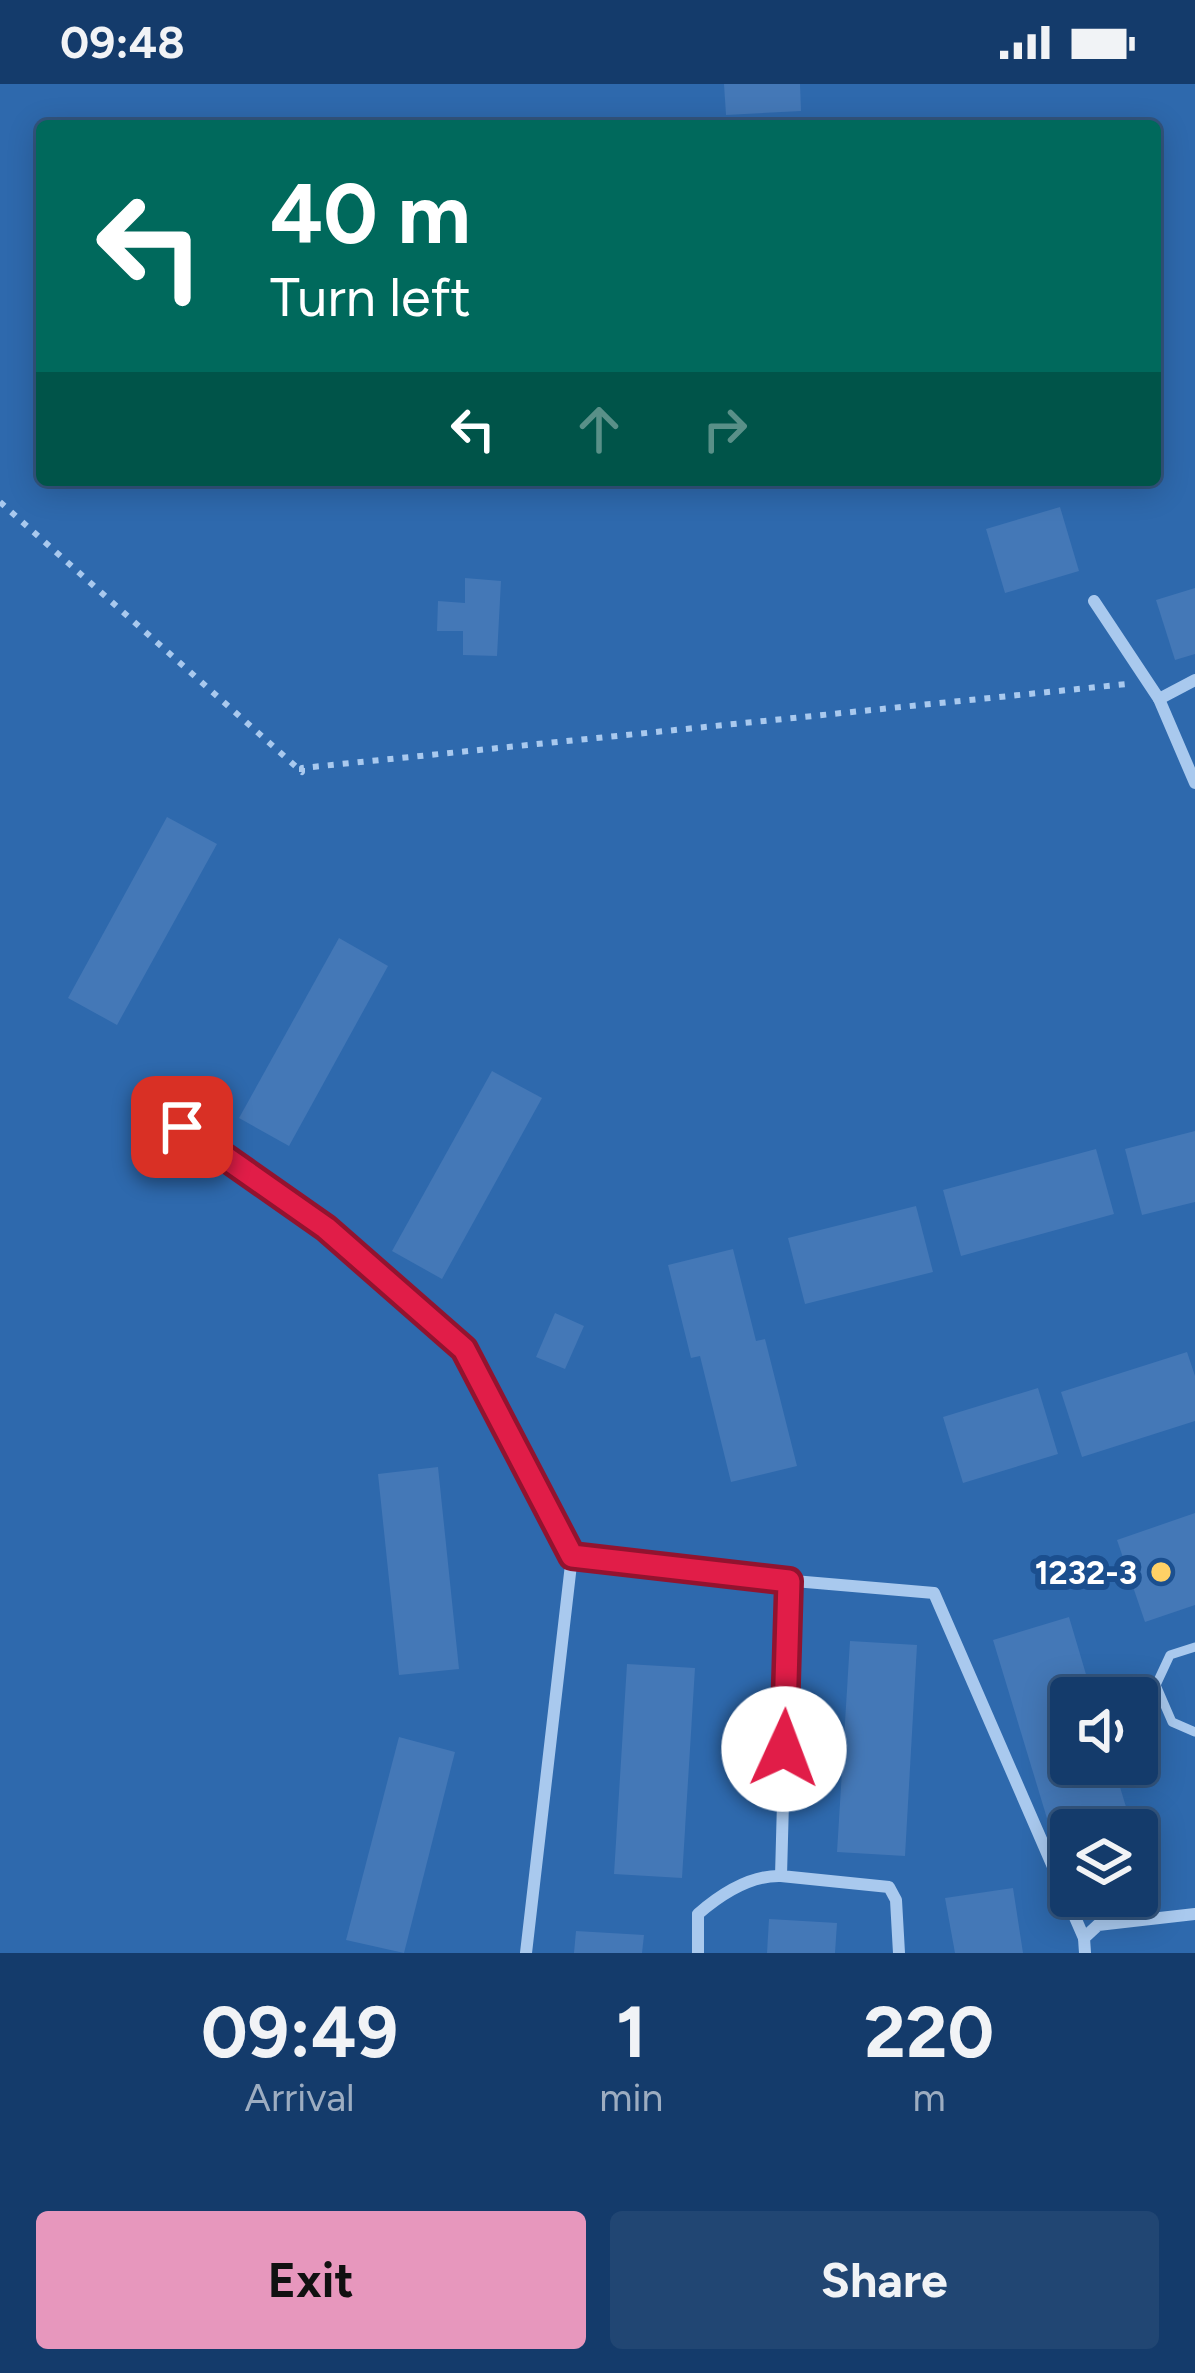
<!DOCTYPE html>
<html lang="en">
<head>
<meta charset="utf-8">
<style>
  body { margin:0; font-family:Figtree,sans-serif; background:#214673; color:#f1f3f6; height:100vh; display:flex; flex-direction:column; font-size:45px; white-space:nowrap }
  * { box-sizing:border-box; margin:0 }
  p { font-size:39px; color:#9dadc1 }
  .icon { flex:none; width:66px; height:66px; fill:none; stroke:currentColor; stroke-width:2; stroke-linecap:round; stroke-linejoin:round }
  .map { position:relative; height:1869px; overflow:hidden }
  .details { display:flex; flex-direction:column; background:#143b6b; flex:1 }
  .details>* { flex:none }
  .hud { position:absolute; left:36px; top:36px; width:1125px; height:366px; border-radius:12px; box-shadow:0 6px 30px #0003,0 0 0 3px #33557e; background:#00695c; color:#fff; overflow:hidden }
  .tools { position:absolute; left:1050px; top:1593px; display:grid; gap:24px }
  .tools a { display:grid; place-items:center; width:108px; height:108px; border-radius:12px; background:#143b6b; box-shadow:0 6px 30px #0003,0 0 0 3px #33557e; font-size:60px }
  .pin { position:absolute; display:grid; place-items:center; width:102px; height:102px; color:#fff; margin:-51px; border-radius:24px; box-shadow:0 6px 18px #0006 }
  .me { position:absolute; width:132px; margin:-66px; rotate:2deg; stroke-linejoin:round; filter:drop-shadow(0 0 9px #0008) }
  .turn { display:flex; align-items:center; gap:42px; height:252px; padding:0 36px; font-size:54px }
  .turn .icon { width:156px; height:156px; stroke-width:2.5 }
  .turn b { display:block; font-size:84px; line-height:102px }
  .lanes { display:flex; align-items:center; height:114px; padding:0 36px; background:#0003; justify-content:center; gap:60px; direction:ltr }
  .lanes .off { opacity:.35 }
  .eta { display:flex; justify-content:space-evenly; align-items:center; height:204px; text-align:center }
  .eta b { font-size:72px; font-weight:700; line-height:84px }
  .primary-button { display:flex; gap:24px; margin-top:auto; padding:24px 36px }
  .primary-button a { flex:1; height:138px; border-radius:12px; background:#e797bd; color:#111; font-size:48px; font-weight:700; line-height:138px; text-align:center }
  .primary-button a+a { background:#214673; color:#f1f3f6 }
  .status { display:flex; justify-content:space-between; align-items:center; height:84px; padding:0 60px; background:#143b6b; direction:ltr }
  .status svg { height:33px; fill:currentColor }
  .map>svg:first-child { display:block }
  .green { fill:#2e69ad; fill-rule:evenodd }
  .building { fill:#4478b7 }
  .lines { fill:none; stroke-linecap:round; stroke-linejoin:round }
  .path { stroke:#a9c9ee; stroke-width:6; stroke-dasharray:6 9; stroke-linecap:butt }
  .service { stroke:#a9c9ee; stroke-width:9 }
  .minor { stroke:#a9c9ee; stroke-width:12 }
  .route-casing { stroke:#92132f; stroke-width:30 }
  .route { stroke:#e11d48; stroke-width:21 }
  .poi-dot { fill:#ffd166; stroke:#1b4f8f; stroke-width:4.5 }
  .labels { text-anchor:middle; dominant-baseline:central; stroke-width:12; stroke-linejoin:round; paint-order:stroke }
  .poi-label { font-size:33px; font-weight:bold; fill:#fff; stroke:#1b4f8f; text-anchor:end }
</style>
</head>
<body>
<div class="status"><b>09:48</b><svg viewBox="0 0 49 12"><path d="M0 12V9h3v3zM5 12V6h3v6zM10 12V3h3v9zM15 12V0h3v12zM26 1h20v11H26zM47 4h2v5h-2z"/></svg></div>
<div class="map">
<svg width="1195" height="1869" viewBox="0 0 1195 1869">
  <rect width="100%" height="100%" fill="#1b4f8f"/>
  <path class="green" d="M0,0H1195V1869H0ZM42,42H1155V396H42ZM1071,1614H1137V1680H1071ZM1071,1746H1137V1812H1071Z"/>
  <g class="building">
    <polygon points="724,0 800,0 801,27 726,31"/>
    <polygon points="1060,423 1079,487 1005,509 986,445"/>
    <polygon points="465,494 501,497 497,572 463,571 463,547 437,547 438,517 465,519"/>
    <polygon points="1195,504 1195,570 1175,576 1156,516"/>
    <polygon points="167,733 217,760 117,941 68,914"/>
    <polygon points="339,854 388,882 289,1062 239,1034"/>
    <polygon points="492,987 542,1014 442,1195 392,1167"/>
    <polygon points="1195,1047 1195,1118 1142,1131 1125,1065"/>
    <polygon points="1096,1065 1114,1130 961,1172 943,1106"/>
    <polygon points="916,1122 933,1188 805,1220 788,1154"/>
    <polygon points="733,1165 756,1257 765,1255 797,1382 731,1398 700,1272 691,1274 668,1181"/>
    <polygon points="555,1229 584,1242 565,1285 536,1273"/>
    <polygon points="1187,1268 1195,1292 1195,1337 1082,1373 1061,1308"/>
    <polygon points="1038,1304 1058,1370 963,1399 943,1333"/>
    <polygon points="438,1383 459,1585 399,1591 378,1390"/>
    <polygon points="1195,1429 1195,1521 1145,1538 1117,1456"/>
    <polygon points="1069,1533 1093,1614 1071,1614 1071,1680 1113,1680 1133,1746 1071,1746 1071,1770 1059,1774 993,1556"/>
    <polygon points="850,1557 917,1561 905,1772 837,1768"/>
    <polygon points="627,1580 695,1584 682,1794 614,1790"/>
    <polygon points="399,1653 455,1668 404,1869 346,1856"/>
    <polygon points="1013,1804 1023,1869 955,1869 945,1814"/>
    <polygon points="769,1835 837,1839 835,1869 767,1869"/>
    <polygon points="576,1847 644,1851 642,1869 574,1869"/>
  </g>
  <g class="lines">
    <polyline class="path" points="0,418 302,688 302,684 1127,600"/>
    <polyline class="service" points="1195,1563 1170,1571 1156,1601 1172,1638 1195,1648"/>
    <g class="minor">
      <polyline points="1094,517 1159,615 1195,699"/>
      <polyline points="1159,615 1195,596"/>
      <polyline points="182,1043 326,1144 463,1265 572,1472 526,1869"/>
      <polyline points="572,1472 664,1486 934,1509 1084,1854"/>
      <polyline points="789,1497 781,1792 889,1803 896,1816 899,1869"/>
      <path d="M698,1869V1830C721,1810 750,1791 781,1792"/>
      <polyline points="1085,1869 1084,1854 1098,1841 1195,1830"/>
    </g>
  </g>
  <g class="lines">
    <defs>
      <polyline id="route" points="182,1043 326,1144 464,1265 572,1472 789,1497 784,1665"/>
    </defs>
    <use href="#route" class="route-casing"/>
    <use href="#route" class="route"/>
  </g>
  <circle class="poi-dot" cx="1161" cy="1488" r="12"/>
  <g class="labels">
    <g class="poi-label">
      <text x="1137" y="1488">1232-3</text>
    </g>
  </g>
</svg>
<div class="tools">
<a><svg class="icon" aria-label="sound" viewBox="0 0 24 24"><path d="M4 9h4l5-4v14l-5-4H4zM17 9q2 3 0 6"/></svg></a>
<a><svg class="icon" aria-label="layers" viewBox="0 0 24 24"><path d="M12 4l9 5-9 5-9-5zM3 14l9 5 9-5"/></svg></a>
</div>
<div class="pin" style="left:182px;top:1043px;background:#d93025"><svg class="icon" aria-label="arrive" viewBox="0 0 24 24"><path d="M6 21V4h12l-3 4 3 4H6"/></svg></div>
<svg class="me" style="left:784px;top:1665px" viewBox="-20 -20 40 40"><circle r="19" fill="#fff"/><path d="M0-13L10 11 0 6-10 11z" fill="#e11d48"/></svg>
<div class="hud">
<div class="turn"><svg class="icon" aria-label="left" viewBox="0 0 24 24"><path d="M17 20v-9H6M10 6l-5 5 5 5"/></svg><div><b>40 m</b>Turn left</div></div>
<div class="lanes"><svg class="icon" aria-label="left" viewBox="0 0 24 24"><path d="M17 20v-9H6M10 6l-5 5 5 5"/></svg><svg class="icon off" aria-label="ahead" viewBox="0 0 24 24"><path d="M12 20V5M6 11l6-6 6 6"/></svg><svg class="icon off" aria-label="right" viewBox="0 0 24 24"><path d="M7 20v-9h11M14 6l5 5-5 5"/></svg></div>
</div>
</div>
<section class="details">
<div class="eta">
<div><b>09:49</b><p>Arrival</p></div>
<div><b>1</b><p>min</p></div>
<div><b>220</b><p>m</p></div>
</div>
<div class="primary-button"><a>Exit</a><a>Share</a></div>
</section>
</body>
</html>
